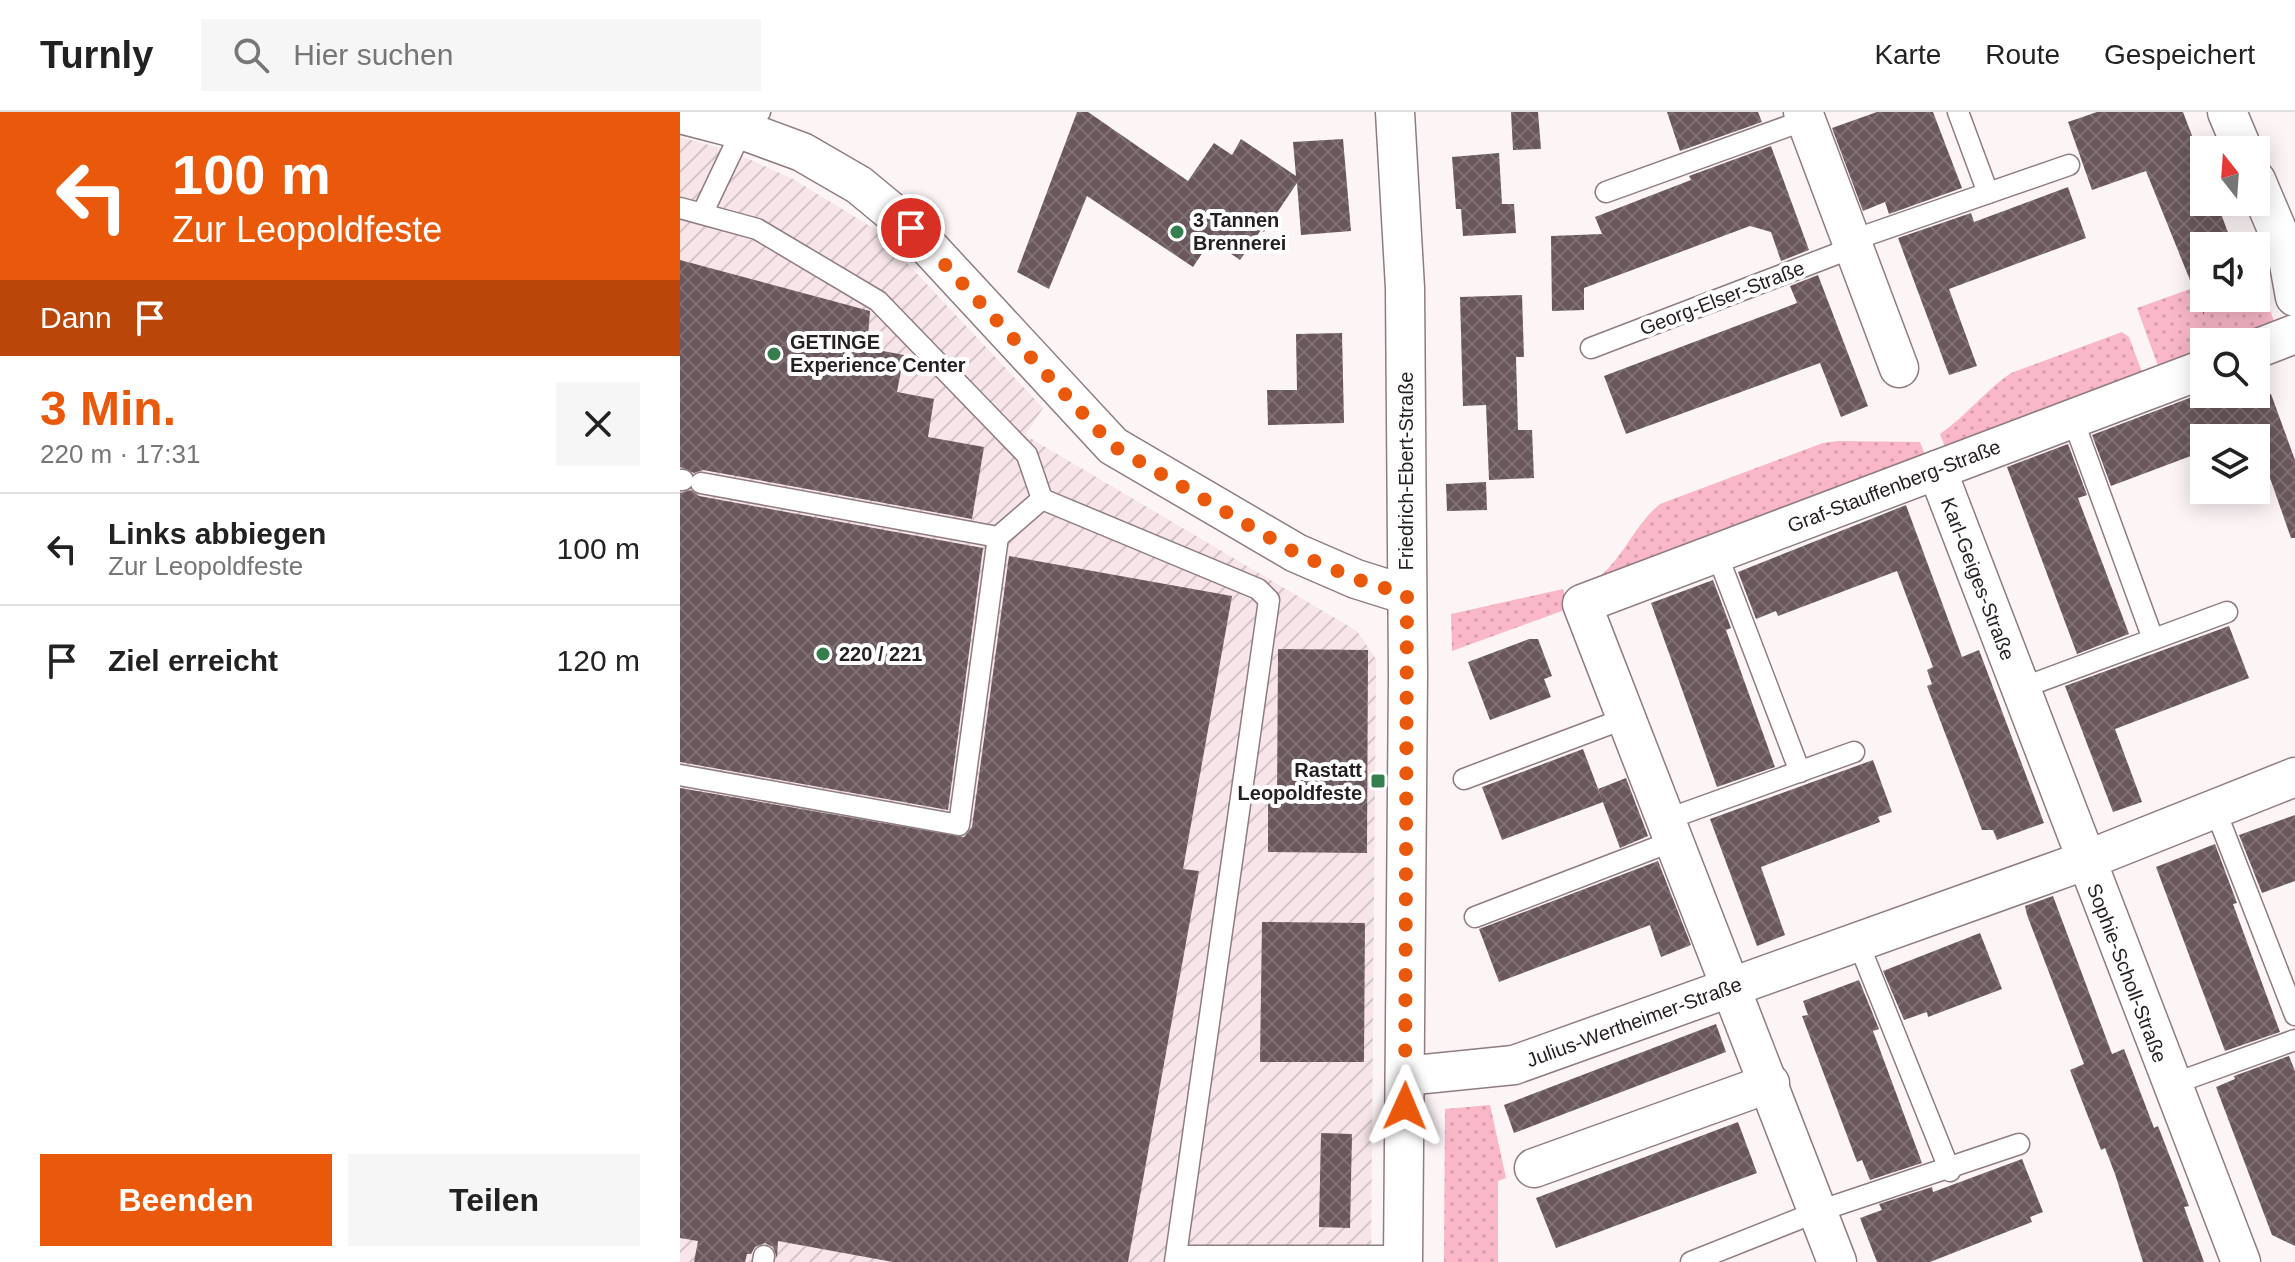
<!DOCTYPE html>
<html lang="de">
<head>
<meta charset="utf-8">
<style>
  body { margin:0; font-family:Arial,sans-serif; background:#f6f6f6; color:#222; height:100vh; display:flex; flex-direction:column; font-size:30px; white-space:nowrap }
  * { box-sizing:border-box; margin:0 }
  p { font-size:26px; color:#767676 }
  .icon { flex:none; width:44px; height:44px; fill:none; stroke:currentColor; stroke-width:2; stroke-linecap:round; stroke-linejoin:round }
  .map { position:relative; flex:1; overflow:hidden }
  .side { display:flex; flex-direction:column; background:#fff; width:680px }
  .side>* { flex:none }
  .hud { background:#ea580c; color:#fff; overflow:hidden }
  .needle { width:52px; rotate:343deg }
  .controls { position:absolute; left:1510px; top:24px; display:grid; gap:16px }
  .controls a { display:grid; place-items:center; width:80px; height:80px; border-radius:0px; background:#fff; box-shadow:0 4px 20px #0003; font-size:40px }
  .pin { position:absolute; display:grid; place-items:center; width:68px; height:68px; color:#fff; margin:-34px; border:4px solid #fff; border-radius:50%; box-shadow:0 2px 8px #0007 }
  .me { position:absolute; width:88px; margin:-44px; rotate:1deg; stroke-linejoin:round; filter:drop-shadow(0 0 6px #0008) }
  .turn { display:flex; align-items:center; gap:28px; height:168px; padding:0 40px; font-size:36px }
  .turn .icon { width:104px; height:104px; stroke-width:2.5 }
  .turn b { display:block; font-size:56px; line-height:68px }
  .then { display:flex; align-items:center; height:76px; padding:0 40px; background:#0003; gap:16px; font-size:30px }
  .round { display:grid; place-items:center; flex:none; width:84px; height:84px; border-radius:0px; background:#f6f6f6 }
  .summary { display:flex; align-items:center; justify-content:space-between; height:136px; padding:0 40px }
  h1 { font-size:48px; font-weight:800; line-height:60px; color:#ea580c }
  .primary-button { display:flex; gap:16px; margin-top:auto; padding:16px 40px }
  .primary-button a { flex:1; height:92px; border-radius:0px; background:#ea580c; color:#fff; font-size:32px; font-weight:800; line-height:92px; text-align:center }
  .primary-button a+a { background:#f6f6f6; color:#222 }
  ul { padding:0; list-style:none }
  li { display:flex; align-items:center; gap:24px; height:112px; padding:0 40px; border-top:2px solid #e0e0e0 }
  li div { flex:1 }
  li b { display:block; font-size:30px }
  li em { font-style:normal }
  header { display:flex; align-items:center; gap:48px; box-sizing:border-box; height:112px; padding:0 40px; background:#fff; border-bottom:2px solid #e0e0e0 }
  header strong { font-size:38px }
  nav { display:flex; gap:44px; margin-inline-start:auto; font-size:28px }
  .search { width:560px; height:72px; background:#f6f6f6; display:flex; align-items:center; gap:20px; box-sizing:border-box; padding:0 28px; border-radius:0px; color:#767676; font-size:30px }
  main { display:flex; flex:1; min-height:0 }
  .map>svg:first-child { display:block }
  .industrial { fill:url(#industrial-furrows) }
  .green { fill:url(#green-dots) }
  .building { fill:url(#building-cross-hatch) }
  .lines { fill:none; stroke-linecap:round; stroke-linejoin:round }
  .service-casing { stroke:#8f7c80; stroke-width:23 }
  .minor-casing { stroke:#8f7c80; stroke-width:41 }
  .service { stroke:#fff; stroke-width:20 }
  .minor { stroke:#fff; stroke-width:38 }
  .route { stroke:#ea580c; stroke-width:14; stroke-dasharray:0 25.2 }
  .poi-dot { fill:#347f4d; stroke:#fff; stroke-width:3 }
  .labels { text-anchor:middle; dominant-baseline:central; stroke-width:8; stroke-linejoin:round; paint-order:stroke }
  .poi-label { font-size:20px; font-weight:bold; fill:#261f20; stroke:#fff; text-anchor:start }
  .street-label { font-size:20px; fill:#261f20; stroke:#fff }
</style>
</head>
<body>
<header>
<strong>Turnly</strong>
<div class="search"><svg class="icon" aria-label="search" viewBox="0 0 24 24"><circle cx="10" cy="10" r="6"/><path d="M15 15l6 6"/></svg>Hier suchen</div>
<nav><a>Karte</a><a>Route</a><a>Gespeichert</a></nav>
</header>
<main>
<section class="side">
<div class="hud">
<div class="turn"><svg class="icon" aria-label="left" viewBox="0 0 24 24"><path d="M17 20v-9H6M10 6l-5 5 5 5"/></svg><div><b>100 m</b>Zur Leopoldfeste</div></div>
<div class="then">Dann<svg class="icon" aria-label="arrive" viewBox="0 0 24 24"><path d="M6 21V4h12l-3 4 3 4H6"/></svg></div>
</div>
<div class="summary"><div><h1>3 Min.</h1><p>220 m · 17:31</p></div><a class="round"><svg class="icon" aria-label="close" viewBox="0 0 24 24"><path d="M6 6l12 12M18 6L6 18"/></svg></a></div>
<ul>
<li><svg class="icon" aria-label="left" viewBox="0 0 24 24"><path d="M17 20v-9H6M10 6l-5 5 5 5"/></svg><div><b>Links abbiegen</b><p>Zur Leopoldfeste</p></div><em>100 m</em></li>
<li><svg class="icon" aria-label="arrive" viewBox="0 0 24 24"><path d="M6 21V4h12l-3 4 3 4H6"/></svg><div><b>Ziel erreicht</b></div><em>120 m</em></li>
</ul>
<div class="primary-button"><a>Beenden</a><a>Teilen</a></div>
</section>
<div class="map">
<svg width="1615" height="1150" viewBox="0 0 1615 1150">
  <defs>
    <pattern id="industrial-furrows" width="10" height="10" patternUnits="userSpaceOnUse" patternTransform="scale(2)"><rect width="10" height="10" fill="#f7e5e9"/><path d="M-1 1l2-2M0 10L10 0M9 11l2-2" fill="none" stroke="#d4c4c8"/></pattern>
    <pattern id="green-dots" width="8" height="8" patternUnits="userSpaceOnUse" patternTransform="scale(2)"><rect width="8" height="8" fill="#f9b7c8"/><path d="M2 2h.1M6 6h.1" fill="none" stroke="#d59dac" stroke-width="1.8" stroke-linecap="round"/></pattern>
    <pattern id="building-cross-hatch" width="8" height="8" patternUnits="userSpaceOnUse" patternTransform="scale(2)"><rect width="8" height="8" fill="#69575b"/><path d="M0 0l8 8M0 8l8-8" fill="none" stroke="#7e7073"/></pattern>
  </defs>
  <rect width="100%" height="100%" fill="#fdf4f6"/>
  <polygon class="industrial" points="0,25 51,39 113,67 196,118 363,296 345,323 677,519 696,547 691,1150 0,1150"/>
  <g class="green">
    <polygon points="1576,159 1599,223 1576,230 1524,230 1524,249 1482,265 1457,196 1524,172 1524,186 1576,186"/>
    <path d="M1442,220L1449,225L1466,271L1268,343L1260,322C1286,304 1305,279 1331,261Z"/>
    <path d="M1158,329L1240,330L1248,351L921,470L919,465C945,444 954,413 980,392L1143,331Z"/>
    <polygon points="883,477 890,496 772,539 771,502"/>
    <polygon points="810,993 826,1066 818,1069 818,1150 764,1150 765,997"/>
  </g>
  <g class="building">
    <polygon points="397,0 408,0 508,69 534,31 552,43 561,27 616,64 613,30 663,27 671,119 621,123 617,71 584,120 581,118 560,148 531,128 513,155 407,84 369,177 337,160"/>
    <polygon points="831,0 858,0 861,37 833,38"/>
    <polygon points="987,0 1078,0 1082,10 1000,39"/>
    <polygon points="1197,0 1253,0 1282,76 1209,102 1205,90 1183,99 1152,16"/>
    <polygon points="1417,0 1503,0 1524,55 1524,96 1537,91 1553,134 1524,134 1524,203 1466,59 1412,78 1388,10"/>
    <polygon points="1091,34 1129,138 1101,149 1091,120 1070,114 904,176 904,198 872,199 871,124 922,122 915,105 1011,68 1009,64"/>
    <polygon points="819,41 822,92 834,92 836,121 783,124 781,97 776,97 772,45"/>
    <polygon points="1388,75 1406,126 1269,177 1297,254 1269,263 1218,126 1291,101 1294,110"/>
    <polygon points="0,148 190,199 187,236 224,243 217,280 254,287 248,325 304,335 292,407 23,358 14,361 0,355"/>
    <polygon points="1138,163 1188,294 1161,305 1140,251 946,322 924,264 1117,191 1110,174"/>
    <polygon points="842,183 844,245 836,245 838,318 852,318 854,366 809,368 806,293 783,294 780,185"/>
    <polygon points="662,221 664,311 588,313 587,278 617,278 616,222"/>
    <polygon points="1520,282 1591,282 1615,348 1615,426 1611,426 1576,326 1524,326 1524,339 1431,374 1412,323"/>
    <polygon points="1388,332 1407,383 1398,386 1449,522 1397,542 1327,355"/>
    <polygon points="806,370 807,398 767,399 766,372"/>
    <polygon points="11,378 19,384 303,436 268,698 0,650 0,381"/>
    <polygon points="1226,393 1282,545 1299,538 1364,711 1317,728 1313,718 1302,718 1247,574 1252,572 1247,558 1253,555 1217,459 1098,504 1096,499 1076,507 1058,460"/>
    <polygon points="329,444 552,484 503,757 519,759 448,1150 213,1150 98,1129 97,1146 93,1135 85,1131 75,1135 71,1142 67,1142 65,1150 14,1150 18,1129 0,1126 0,676 284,725 292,715"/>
    <polygon points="1033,468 1051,516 1046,518 1095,655 1037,675 971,491"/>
    <polygon points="1549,514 1569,566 1435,617 1462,690 1433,700 1385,574"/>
    <polygon points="849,527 858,527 872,564 864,567 871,585 810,608 788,550"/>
    <polygon points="598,537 688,538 687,741 588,740 588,687 597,687"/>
    <polygon points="903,637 923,690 822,728 802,675"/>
    <polygon points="1193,648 1212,700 1198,705 1200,710 1081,755 1105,823 1077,834 1030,707"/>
    <polygon points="946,666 968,724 940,736 918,677"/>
    <polygon points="1615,703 1615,769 1582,781 1559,723"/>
    <polygon points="1535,732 1557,791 1553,792 1600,920 1545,939 1476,755"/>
    <polygon points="978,749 1011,833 981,845 970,813 819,870 799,817"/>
    <polygon points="1373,784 1432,942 1444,937 1474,1016 1478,1014 1509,1094 1504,1095 1524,1150 1463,1150 1435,1062 1425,1036 1421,1038 1390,958 1404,952 1347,803 1345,794"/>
    <polygon points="582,810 685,811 684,950 580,950"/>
    <polygon points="1300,821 1322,877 1248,905 1247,900 1224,908 1203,859"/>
    <polygon points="1179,868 1199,917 1193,919 1242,1051 1190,1068 1182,1048 1177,1050 1122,904 1128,903 1123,889"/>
    <polygon points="1036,912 1046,940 834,1021 824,993"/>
    <polygon points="1609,944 1615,959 1615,1134 1592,1123 1536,975 1555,967 1554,964"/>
    <polygon points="1058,1010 1077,1061 876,1136 856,1086"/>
    <polygon points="641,1021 672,1022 670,1116 639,1115"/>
    <polygon points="1342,1047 1363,1100 1350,1105 1352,1110 1250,1150 1197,1150 1180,1106 1202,1098 1199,1092 1252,1075 1253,1080"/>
  </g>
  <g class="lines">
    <defs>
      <g id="service">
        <polyline points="1278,0 1308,81"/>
        <polyline points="926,80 1125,8"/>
        <polyline points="0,96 77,117 198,189 347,343 362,387 578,477 589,488 495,1150"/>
        <polyline points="23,100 62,18 80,0"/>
        <polyline points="1170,129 1389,53"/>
        <polyline points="911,236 1172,136"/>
        <polyline points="1392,305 1473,527"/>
        <polyline points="0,368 3,368"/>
        <polyline points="21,371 318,425"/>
        <polyline points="1037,442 1120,660"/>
        <polyline points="1339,577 1547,500"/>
        <polyline points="0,663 279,713 318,425 362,387"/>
        <polyline points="784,667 946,606"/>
        <polyline points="1535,697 1615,903"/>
        <polyline points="985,708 1174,640"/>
        <polyline points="795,805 993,729"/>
        <polyline points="1178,830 1270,1059"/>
        <polyline points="1490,973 1615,928"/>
        <polyline points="497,1144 723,1144"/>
        <polyline points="83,1150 84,1144"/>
        <polyline points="1011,1150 1139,1099 1339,1032"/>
      </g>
      <g id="minor">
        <polyline points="715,0 725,176 728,562 723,1150"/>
        <polyline points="1123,0 1219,256"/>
        <polyline points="1547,0 1563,38"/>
        <polyline points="0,2 62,18 122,40 179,73 231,116 433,334 616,441 676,467 727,483"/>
        <polyline points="1576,68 1607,141 1615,185"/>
        <polyline points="1576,237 1615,222"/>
        <polyline points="1257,358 1561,1150"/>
        <polyline points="725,964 834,953 1404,749 1615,665"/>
        <polyline points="854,1056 1090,971"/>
        <polyline points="1157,1150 902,492 1524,257"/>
      </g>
    </defs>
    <use href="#service" class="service-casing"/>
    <use href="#minor" class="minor-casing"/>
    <use href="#service" class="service"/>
    <use href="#minor" class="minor"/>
  </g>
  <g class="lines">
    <polyline class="route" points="231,116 433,334 616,441 676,467 727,483 725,994"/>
  </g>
  <g class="poi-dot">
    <circle cx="497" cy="120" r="8"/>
    <circle cx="94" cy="242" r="8"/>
    <circle cx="143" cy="542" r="8"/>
    <rect x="690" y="661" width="16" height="16" rx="4"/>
  </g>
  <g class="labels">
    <g class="poi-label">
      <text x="513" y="108">3 Tannen<tspan x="513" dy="23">Brennerei</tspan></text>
      <text x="110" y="230">GETINGE<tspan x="110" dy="23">Experience Center</tspan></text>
      <text x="159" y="542">220 / 221</text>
      <text x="682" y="658" text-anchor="end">Rastatt<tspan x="682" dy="23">Leopoldfeste</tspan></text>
    </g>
    <g class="street-label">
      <text transform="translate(1042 186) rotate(-21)">Georg-Elser-Straße</text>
      <text transform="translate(726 359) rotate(-90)">Friedrich-Ebert-Straße</text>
      <text transform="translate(1214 374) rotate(-21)">Graf-Stauffenberg-Straße</text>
      <text transform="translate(1298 467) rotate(69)">Karl-Geiges-Straße</text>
      <text transform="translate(1447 861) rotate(69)">Sophie-Scholl-Straße</text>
      <text transform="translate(954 910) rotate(-20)">Julius-Wertheimer-Straße</text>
    </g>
  </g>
</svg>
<div class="controls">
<a><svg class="needle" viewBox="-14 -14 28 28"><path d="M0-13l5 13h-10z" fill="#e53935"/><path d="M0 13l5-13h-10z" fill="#767676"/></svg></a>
<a><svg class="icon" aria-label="sound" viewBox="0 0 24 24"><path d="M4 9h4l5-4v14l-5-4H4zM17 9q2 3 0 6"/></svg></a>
<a><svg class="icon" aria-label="search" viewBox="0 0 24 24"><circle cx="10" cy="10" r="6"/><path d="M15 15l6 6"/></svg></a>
<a><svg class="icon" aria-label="layers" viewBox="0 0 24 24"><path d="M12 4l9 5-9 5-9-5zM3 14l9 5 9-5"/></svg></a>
</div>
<div class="pin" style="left:231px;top:116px;background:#d93025"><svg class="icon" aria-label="arrive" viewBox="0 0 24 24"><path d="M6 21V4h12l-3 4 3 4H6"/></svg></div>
<svg class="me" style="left:725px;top:994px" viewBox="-20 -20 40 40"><path d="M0-17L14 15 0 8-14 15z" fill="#ea580c" stroke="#fff" stroke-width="4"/></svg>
</div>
</main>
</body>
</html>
